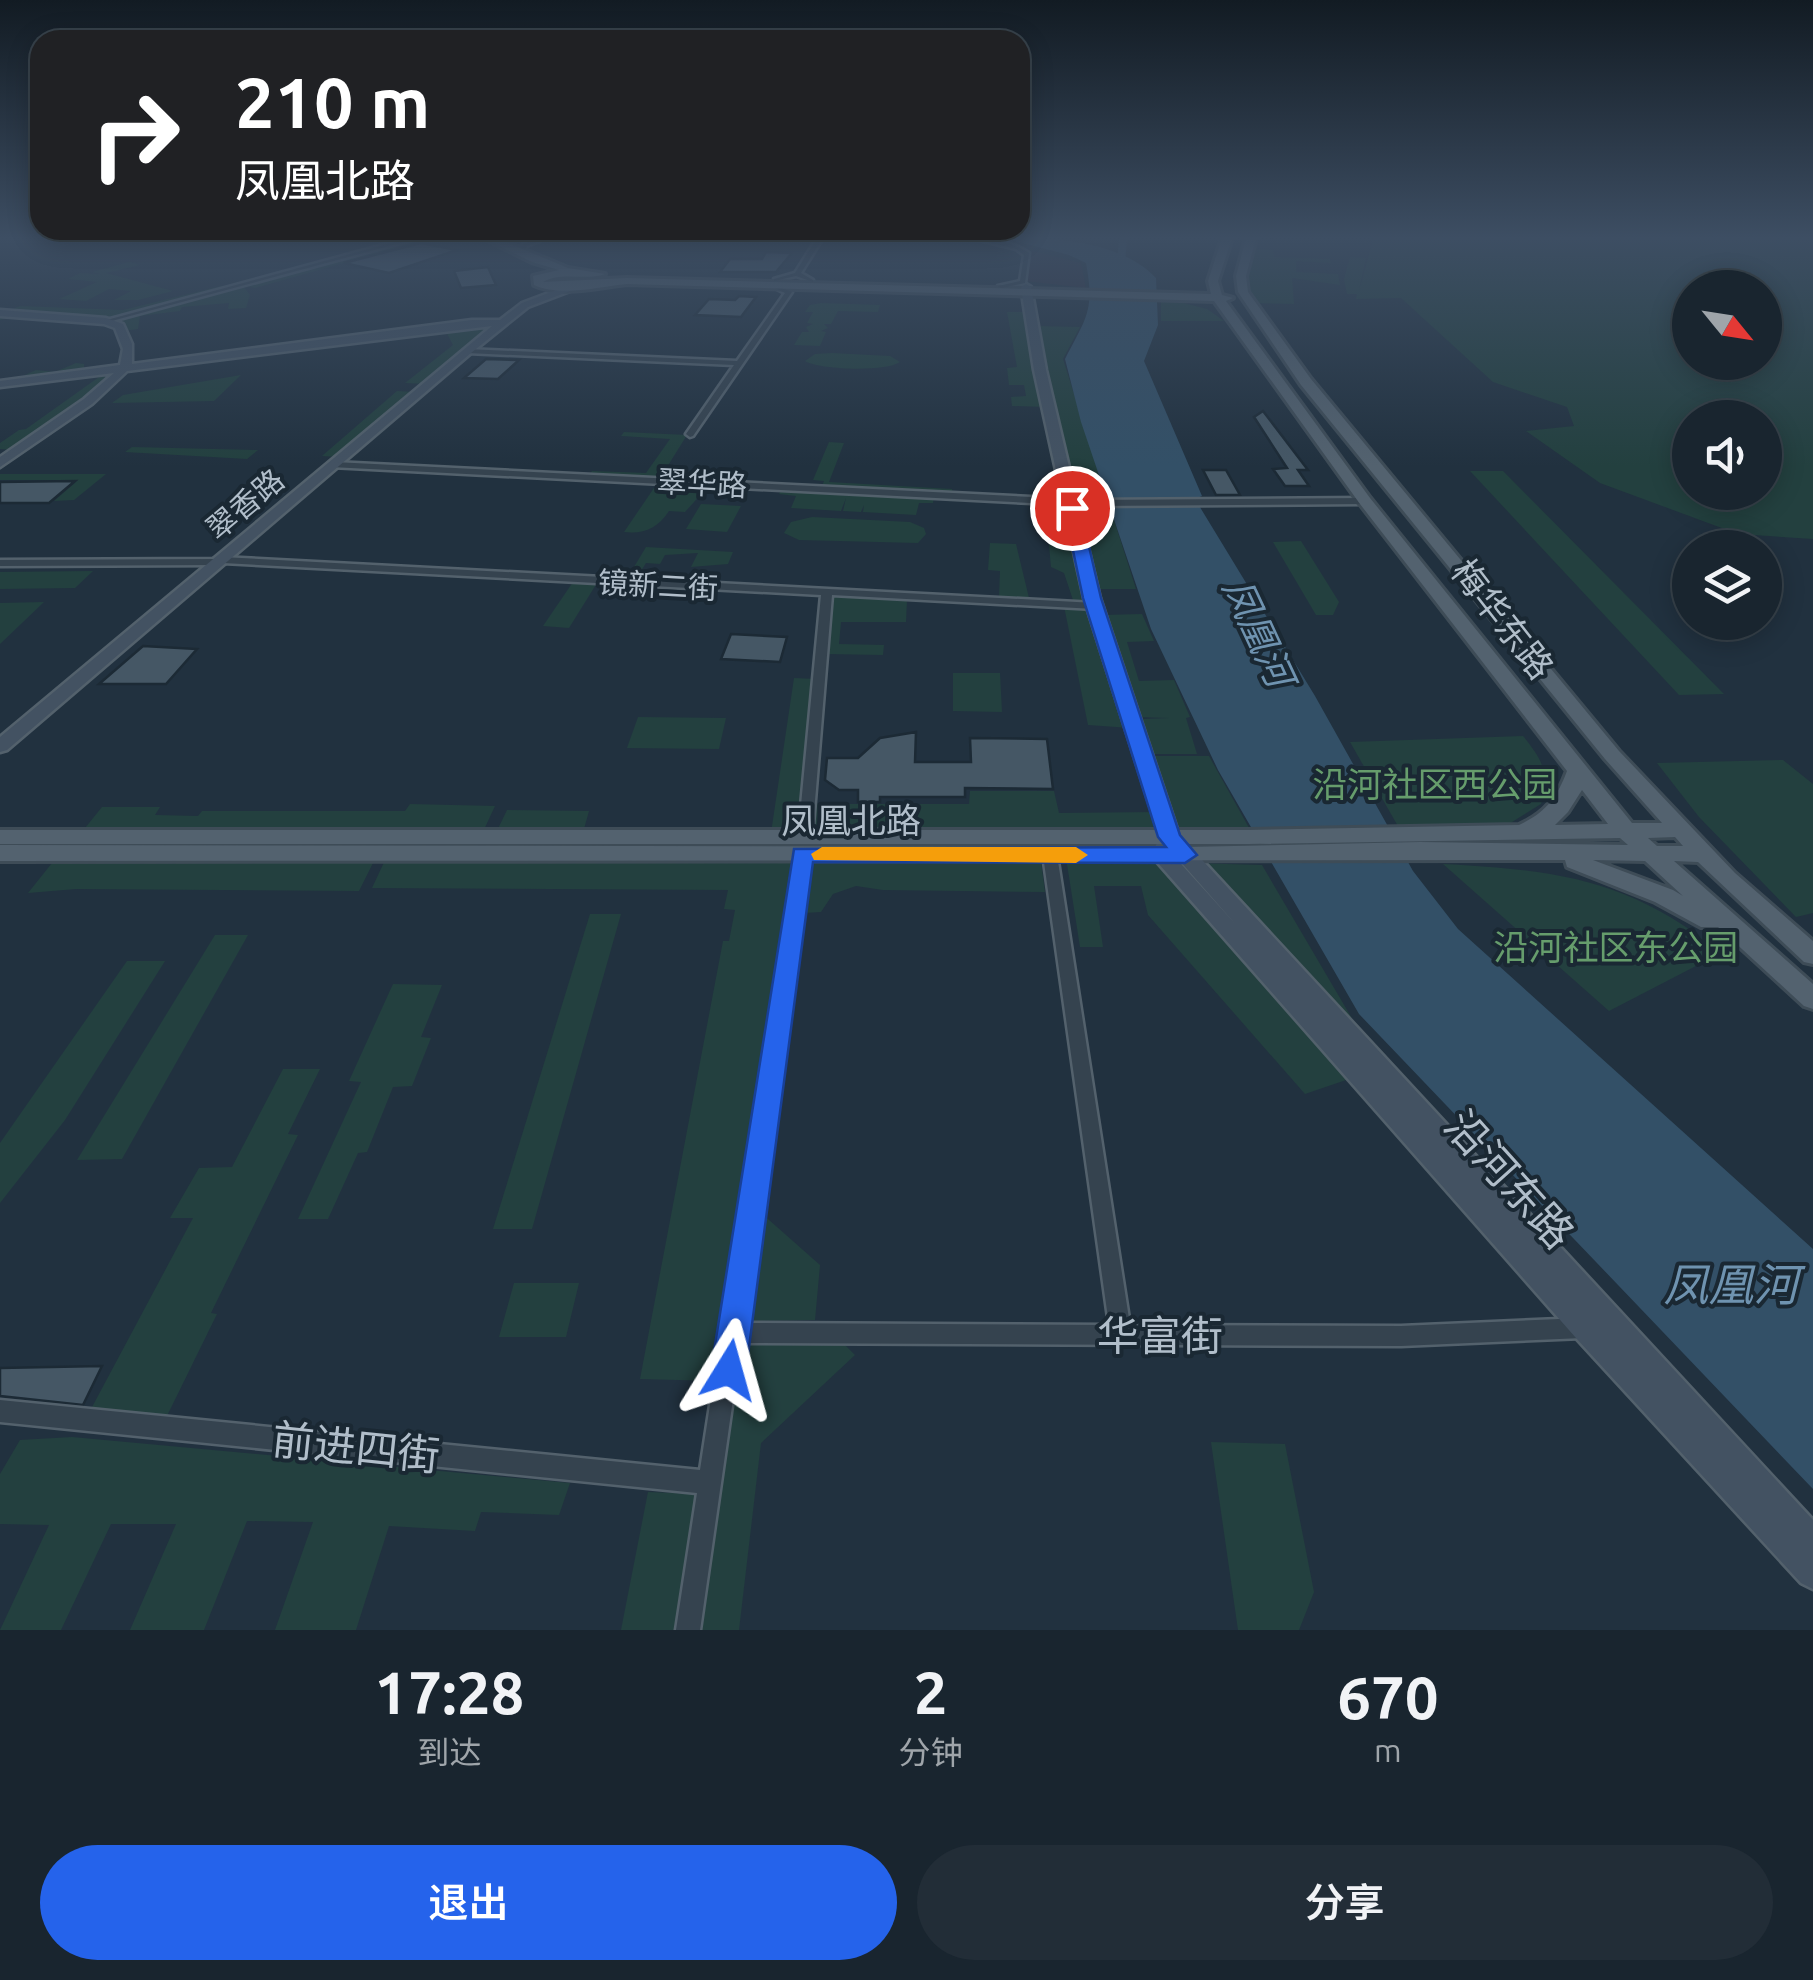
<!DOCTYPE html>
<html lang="zh">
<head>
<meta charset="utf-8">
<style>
  body { margin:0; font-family:Ubuntu,"Noto Sans SC",sans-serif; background:#222d37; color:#f1f3f6; height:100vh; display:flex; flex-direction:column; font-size:38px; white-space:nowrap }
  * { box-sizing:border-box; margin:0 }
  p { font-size:32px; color:#9fa5aa }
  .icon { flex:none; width:55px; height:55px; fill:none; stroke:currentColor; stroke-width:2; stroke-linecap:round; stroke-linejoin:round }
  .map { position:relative; height:1630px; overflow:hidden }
  .panel { display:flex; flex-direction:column; background:#19252f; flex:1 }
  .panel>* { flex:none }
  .banner { position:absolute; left:30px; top:30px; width:1000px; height:210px; border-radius:30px; box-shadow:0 5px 25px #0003,0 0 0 2px #37424b; background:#202124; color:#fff; overflow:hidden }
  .needle { width:65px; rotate:120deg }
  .tools { position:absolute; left:1672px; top:270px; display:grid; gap:20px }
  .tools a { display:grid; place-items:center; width:110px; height:110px; border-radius:50%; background:#19252f; box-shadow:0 5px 25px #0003,0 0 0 2px #37424b; font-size:50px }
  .pin { position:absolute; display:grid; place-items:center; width:85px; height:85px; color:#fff; margin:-42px; border:5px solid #fff; border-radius:50%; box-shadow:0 2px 10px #0007 }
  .me { position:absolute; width:110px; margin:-55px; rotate:8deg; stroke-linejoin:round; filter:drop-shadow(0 0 8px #0008) }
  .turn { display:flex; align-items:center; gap:35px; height:210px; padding:0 40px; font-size:45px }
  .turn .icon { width:130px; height:130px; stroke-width:2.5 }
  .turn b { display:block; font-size:70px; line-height:85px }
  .eta { display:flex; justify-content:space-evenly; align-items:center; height:170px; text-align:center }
  .eta b { font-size:60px; font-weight:600; line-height:70px }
  .primary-button { display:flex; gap:20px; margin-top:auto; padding:20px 40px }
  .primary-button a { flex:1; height:115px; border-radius:60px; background:#2563eb; color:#fff; font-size:40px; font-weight:600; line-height:115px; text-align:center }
  .primary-button a+a { background:#222d37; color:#f1f3f6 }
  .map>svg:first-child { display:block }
  .medical { fill:#2e2e3f }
  .green { fill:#23403f; fill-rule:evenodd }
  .water { fill:#335067 }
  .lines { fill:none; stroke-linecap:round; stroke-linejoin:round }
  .canal { fill:#335067; fill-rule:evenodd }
  .building { fill:#455765; stroke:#1c2a35; stroke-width:2.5 }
  .street-casing { stroke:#53616c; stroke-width:5 }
  .secondary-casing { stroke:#53616c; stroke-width:5 }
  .primary-casing { stroke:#3e4c57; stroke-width:6 }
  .street { fill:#35434f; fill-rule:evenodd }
  .secondary { fill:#435262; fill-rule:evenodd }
  .primary { fill:#53626f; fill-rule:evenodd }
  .route { fill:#2563eb; stroke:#184099; stroke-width:2.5 }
  .slow { fill:#f59e0b }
  .labels { text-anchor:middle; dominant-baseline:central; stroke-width:8; stroke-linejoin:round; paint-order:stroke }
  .far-street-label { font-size:30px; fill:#b1beca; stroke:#1a2833 }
  .street-label { font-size:35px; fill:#b1beca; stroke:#1a2833 }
  .park-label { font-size:35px; fill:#669d6c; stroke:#1a2833 }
  .water-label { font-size:38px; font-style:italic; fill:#6f93b0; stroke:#1a2833 }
  .near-street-label { font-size:42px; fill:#b1beca; stroke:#1a2833 }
  .near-water-label { font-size:45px; font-style:italic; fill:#6f93b0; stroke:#1a2833 }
</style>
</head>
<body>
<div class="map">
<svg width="1813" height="1630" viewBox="0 0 1813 1630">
  <rect width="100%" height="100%" fill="#21313f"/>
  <polygon class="medical" points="1017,247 1081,263 1086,288 1025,281 1029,254"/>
  <g class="green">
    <polygon points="396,238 432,238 255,288 247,286"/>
    <path d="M1371,238H1813V539L1738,534L1600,483L1526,431L1574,426L1567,407L1493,382L1401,298L1356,299L1357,294H1347L1344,279L1350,257L1366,258L1359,290L1372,244ZM1690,288H1765V362H1690ZM1690,418H1765V492H1690Z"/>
    <polygon points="1252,249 1273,250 1274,257 1330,259 1331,263 1296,261 1296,272 1338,274 1340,285 1292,278 1294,304 1255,303 1247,292"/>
    <polygon points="129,262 140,265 106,273 173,291 138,300 114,300 131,291 109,289 86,301 59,299 97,282 68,279 80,273 100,274 92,272"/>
    <polygon points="221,286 232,290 244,287 250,295 246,308 228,309 229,303 182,307 180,311 140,316 138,329 124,331 121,325 17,315 0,320 0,314 20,306 123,310"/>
    <polygon points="1161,297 1207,309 1224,321 1161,321"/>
    <polygon points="821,303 880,305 878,312 838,311 831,324 824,324 828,328 821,331 826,332 820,346 794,345 802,332 809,332 806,327 813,324 807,323 813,312 805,312 810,305"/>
    <polygon points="1007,312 1027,312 1046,407 1012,406 1011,397 1026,396 1024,385 1009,385 1007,368 1017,367"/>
    <polygon points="499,324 427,384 405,383 453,345 444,328"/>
    <polygon points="1034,326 1080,327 1063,359 1136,589 1092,589"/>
    <path d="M832,353L890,356L900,362C886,372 820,370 805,361L815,354Z"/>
    <polygon points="76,363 84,364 84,373 120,369 16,450 0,449 0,443 19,430 26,429 99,377 24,380 25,375 36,370 55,372"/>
    <polygon points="241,375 214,401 112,403 123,395"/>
    <polygon points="397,391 416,392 339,457 322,456"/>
    <polygon points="624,432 687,435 659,480 588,476 592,471 646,473 670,439 621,436"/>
    <polygon points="829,442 844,443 829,482 952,489 953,495 821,488 824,481 813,480"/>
    <polygon points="132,447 258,450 247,459 125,452"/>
    <polygon points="1470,471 1503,471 1724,694 1679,695"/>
    <polygon points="0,474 106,474 74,500 54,501 78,480 0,480"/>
    <path d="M654,488L704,491L685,512L669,511C657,529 644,534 624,532Z"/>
    <polygon points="782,489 934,497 933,503 919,503 916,515 863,512 864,505 861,512 843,511 846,498 841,511 791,508 796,496 779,494"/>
    <polygon points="1045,502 1067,504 1090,604 1074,603 1064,573 1051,567"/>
    <polygon points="701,504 741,506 727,532 686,529"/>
    <polygon points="812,517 910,522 924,528 926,534 918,543 799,540 784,533 791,522"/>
    <polygon points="1301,541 1339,602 1333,615 1316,615 1273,542"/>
    <polygon points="990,543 1016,544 1029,598 999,597 1000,571 988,570"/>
    <polygon points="646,547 733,552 728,564 691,567 698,553 665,555 660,564 646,563 634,582 625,582"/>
    <polygon points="93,571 75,588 0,589 0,572"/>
    <polygon points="573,582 597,583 569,628 543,626"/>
    <polygon points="831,596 907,600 906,622 841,622 839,644 884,645 883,655 826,654"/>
    <polygon points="44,602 0,644 0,603"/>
    <polygon points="1064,606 1091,607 1130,728 1088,725"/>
    <polygon points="1142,614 1154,641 1127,642 1139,681 1174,680 1190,717 1186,718 1197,754 1152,754 1143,719 1169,718 1135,717 1103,615"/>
    <polygon points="953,673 1000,673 1002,712 953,711"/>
    <polygon points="794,678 816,679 800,834 771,833"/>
    <polygon points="638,717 726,718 719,749 627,748"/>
    <path d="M1523,736C1542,759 1551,775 1541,804L1504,827L1399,828L1350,742Z"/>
    <polygon points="1148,756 1209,756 1253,835 1172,835"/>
    <polygon points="1783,760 1813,784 1813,913 1796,917 1699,817 1657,763"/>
    <polygon points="970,791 1054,791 1059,813 1157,812 1163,835 811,835 815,804 969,804"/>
    <polygon points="410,804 495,806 482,834 77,838 102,807 160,807 155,815 198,816 202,811 405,811"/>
    <polygon points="507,810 589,811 582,836 494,837"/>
    <polygon points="386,858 796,859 716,1381 640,1379 723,941 729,941 735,910 724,909 728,890 372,888"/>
    <polygon points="375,859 359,891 76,889 28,893 52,863"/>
    <polygon points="1041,862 1045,892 883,890 856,886 833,894 821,912 804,913 810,863"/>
    <polygon points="1171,863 1349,1079 1305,1094 1148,915 1141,886 1094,886 1103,947 1080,947 1067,864"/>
    <polygon points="1191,863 1262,865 1357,1027 1339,1033"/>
    <path d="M1443,864C1556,870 1630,879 1721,953L1609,1011Z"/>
    <polygon points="590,914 621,914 532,1229 493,1229"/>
    <polygon points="215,935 248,935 122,1159 77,1160"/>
    <polygon points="127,961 165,961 65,1120 0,1203 0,1143"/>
    <polygon points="393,984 442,985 421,1037 431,1038 412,1086 393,1087 367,1152 358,1153 328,1219 298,1219 361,1082 349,1081"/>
    <polygon points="283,1069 320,1069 288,1134 298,1135 211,1313 217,1314 165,1420 91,1409 193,1218 170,1218 199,1168 232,1167"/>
    <polygon points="760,1212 820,1265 815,1320 746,1321"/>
    <polygon points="514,1283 579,1283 566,1337 499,1337"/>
    <polygon points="740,1339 840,1340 855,1355 761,1443 739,1630 696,1630"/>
    <polygon points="72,1437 570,1483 559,1515 481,1512 475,1531 389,1526 356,1630 275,1630 313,1522 247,1521 204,1630 130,1630 176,1524 111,1524 61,1630 0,1630 49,1525 0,1524 0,1474 20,1440"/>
    <polygon points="1211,1442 1285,1444 1314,1592 1299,1630 1238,1630"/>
    <polygon points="648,1492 699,1494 676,1630 621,1630"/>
  </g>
  <path class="water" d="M1003,238C1054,238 1120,240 1156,278L1158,325L1144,361L1202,496L1195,499L1315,696L1413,871L1458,929L1813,1249V1489L1359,1014L1218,770L1151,629L1081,422L1065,359C1086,318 1095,311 1086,263L1069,255Z"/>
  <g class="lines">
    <polygon class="canal" points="1119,238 1127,238 1125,263 1121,265 1117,263"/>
  </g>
  <g class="building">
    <polygon points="421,243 457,250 389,273 344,263"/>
    <polygon points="766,252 792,253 776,272 720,272 730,259 762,259"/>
    <polygon points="488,267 496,285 461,288 454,271"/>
    <polygon points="739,296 756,297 741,317 695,315 709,299 735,300"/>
    <polygon points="486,359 519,360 498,379 464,378"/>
    <polygon points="1263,411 1308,470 1298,470 1309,486 1285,486 1273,469 1287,468 1254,417"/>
    <polygon points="1203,470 1226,470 1240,495 1216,495"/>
    <polygon points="75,481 49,503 0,503 0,482"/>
    <polygon points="731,634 787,637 780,662 721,659"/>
    <polygon points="143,646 197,649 166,684 99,684"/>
    <polygon points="916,732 915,762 971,762 970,738 1047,739 1053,789 965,788 965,797 880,797 880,802 858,802 858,790 839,790 825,780 827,758 858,758 880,738"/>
    <polygon points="102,1366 83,1405 0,1396 0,1368"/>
  </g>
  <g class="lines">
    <defs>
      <g id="street">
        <polygon points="409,238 419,238 108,322 103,321"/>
        <polygon points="539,238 547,238 527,246 522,254 518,254 523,244"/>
        <polygon points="817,238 823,238 801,273 813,280 813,282 796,276 774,281 774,279 795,273"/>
        <path d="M971,238C990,238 1013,242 1029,253L1025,283L1001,288L998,286L1020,281L1024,255L1016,249Z"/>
        <polygon points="769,283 792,292 693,436 690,437 686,434 734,365 467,353 463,351 467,349 737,361 785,293 769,285"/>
        <polygon points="334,462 1091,500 1365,498 1370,501 1365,504 1091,506 331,467 330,465"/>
        <polygon points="222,557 1095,603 1100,606 1095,609 832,595 812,837 805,842 798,837 821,595 223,563 219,565 0,566 0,560 218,559"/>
        <polygon points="802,849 809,854 743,1323 1109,1325 1043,855 1050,850 1057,855 1130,1325 1401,1326 1583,1318 1590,1321 1593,1328 1590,1335 1583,1338 1401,1346 741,1343 700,1630 676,1630 697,1493 0,1422 0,1400 700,1470 795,854"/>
      </g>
      <g id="secondary">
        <polygon points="575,283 578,288 528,307 471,353 7,750 0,752 0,737 492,326 127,371 92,404 0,467 0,457 84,399 114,373 0,387 0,381 120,365 123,349 115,328 104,324 0,316 0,310 106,318 123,324 132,344 132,364 472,320 500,320 522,303"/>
        <path d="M1026,284L1031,287L1046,370L1100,598L1179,835L1813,1520V1589L1801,1583L1576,1338L1151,855L1160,837L1084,598L1034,370L1021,287ZM1173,853L1238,927L1172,854Z"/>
      </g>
      <path id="primary" d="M483,238H496L568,268L605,274C586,281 561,271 543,282L627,278L1211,294L1208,281L1222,238H1232L1218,281L1222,295L1233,298L1226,301L1370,498L1632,823H1662L1605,759L1301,385L1238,292L1236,276L1246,238H1256L1246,276L1248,292L1311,379L1619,751L1735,873L1813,941V964L1804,962L1698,862L1674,861L1813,984V1009L1804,1006L1718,927H1701L1655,902L1567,867L1565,860L0,861V845L1185,847L1420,842L1628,845L1620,838L1248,844H0V830H1248L1519,825C1545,813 1557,798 1567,771L1360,504L1214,301L627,284C598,287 560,297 534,285L533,276L559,270L532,262ZM1582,790L1608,824L1555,825L1568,812ZM1675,837L1683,846H1657L1648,838ZM1593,860L1645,861L1683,896L1673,890Z"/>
    </defs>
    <use href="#street" class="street-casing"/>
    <use href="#secondary" class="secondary-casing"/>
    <use href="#primary" class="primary-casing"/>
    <use href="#street" class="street"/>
    <use href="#secondary" class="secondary"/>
    <use href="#primary" class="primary"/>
  </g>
  <linearGradient id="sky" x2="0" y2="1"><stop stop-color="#121b23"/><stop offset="0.51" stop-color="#3d4e63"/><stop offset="1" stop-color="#3d4e63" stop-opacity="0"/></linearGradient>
  <rect width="1813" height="466" fill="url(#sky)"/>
  <polygon class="route" points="1072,504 1080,508 1101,598 1180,835 1197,855 1185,863 813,862 746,1370 741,1382 729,1387 716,1382 711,1370 794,849 1166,847 1158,837 1083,598 1064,508"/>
  <polygon class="slow" points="822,847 1076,847 1088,855 1076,863 814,860 811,854"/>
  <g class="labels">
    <g class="far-street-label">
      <text transform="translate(702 483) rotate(3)">翠华路</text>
      <text transform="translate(245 504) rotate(-40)">翠香路</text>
      <text transform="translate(658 585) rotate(3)">镜新二街</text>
    </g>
    <g class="street-label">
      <text transform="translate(1503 619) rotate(52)">梅华东路</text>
      <text x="851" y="820">凤凰北路</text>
    </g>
    <g class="park-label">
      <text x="1435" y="784">沿河社区西公园</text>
      <text x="1616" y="947">沿河社区东公园</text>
    </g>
    <g class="water-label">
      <text transform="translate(1259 632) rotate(65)">凤凰河</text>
    </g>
    <g class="near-street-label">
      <text transform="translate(1510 1179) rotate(48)">沿河东路</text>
      <text x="1160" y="1335">华富街</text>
      <text transform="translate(356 1447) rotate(6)">前进四街</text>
    </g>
    <g class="near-water-label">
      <text x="1731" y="1284">凤凰河</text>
    </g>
  </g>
</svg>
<div class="tools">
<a><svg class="needle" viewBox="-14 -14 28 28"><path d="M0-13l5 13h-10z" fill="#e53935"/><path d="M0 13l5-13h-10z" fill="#9fa5aa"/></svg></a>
<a><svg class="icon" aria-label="sound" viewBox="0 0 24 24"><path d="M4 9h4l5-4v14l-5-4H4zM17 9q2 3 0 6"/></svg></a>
<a><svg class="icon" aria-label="layers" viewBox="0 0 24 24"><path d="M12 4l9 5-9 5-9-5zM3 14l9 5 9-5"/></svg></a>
</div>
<div class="pin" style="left:1072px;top:508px;background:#d93025"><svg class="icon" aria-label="arrive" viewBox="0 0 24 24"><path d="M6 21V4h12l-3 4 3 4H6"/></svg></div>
<svg class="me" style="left:729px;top:1370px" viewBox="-20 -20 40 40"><path d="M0-17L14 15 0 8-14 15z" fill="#2563eb" stroke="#fff" stroke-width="4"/></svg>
<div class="banner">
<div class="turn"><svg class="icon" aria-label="right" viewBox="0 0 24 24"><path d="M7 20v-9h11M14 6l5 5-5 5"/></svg><div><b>210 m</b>凤凰北路</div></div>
</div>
</div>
<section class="panel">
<div class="eta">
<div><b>17:28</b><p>到达</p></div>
<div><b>2</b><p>分钟</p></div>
<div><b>670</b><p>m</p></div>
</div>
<div class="primary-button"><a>退出</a><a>分享</a></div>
</section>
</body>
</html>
